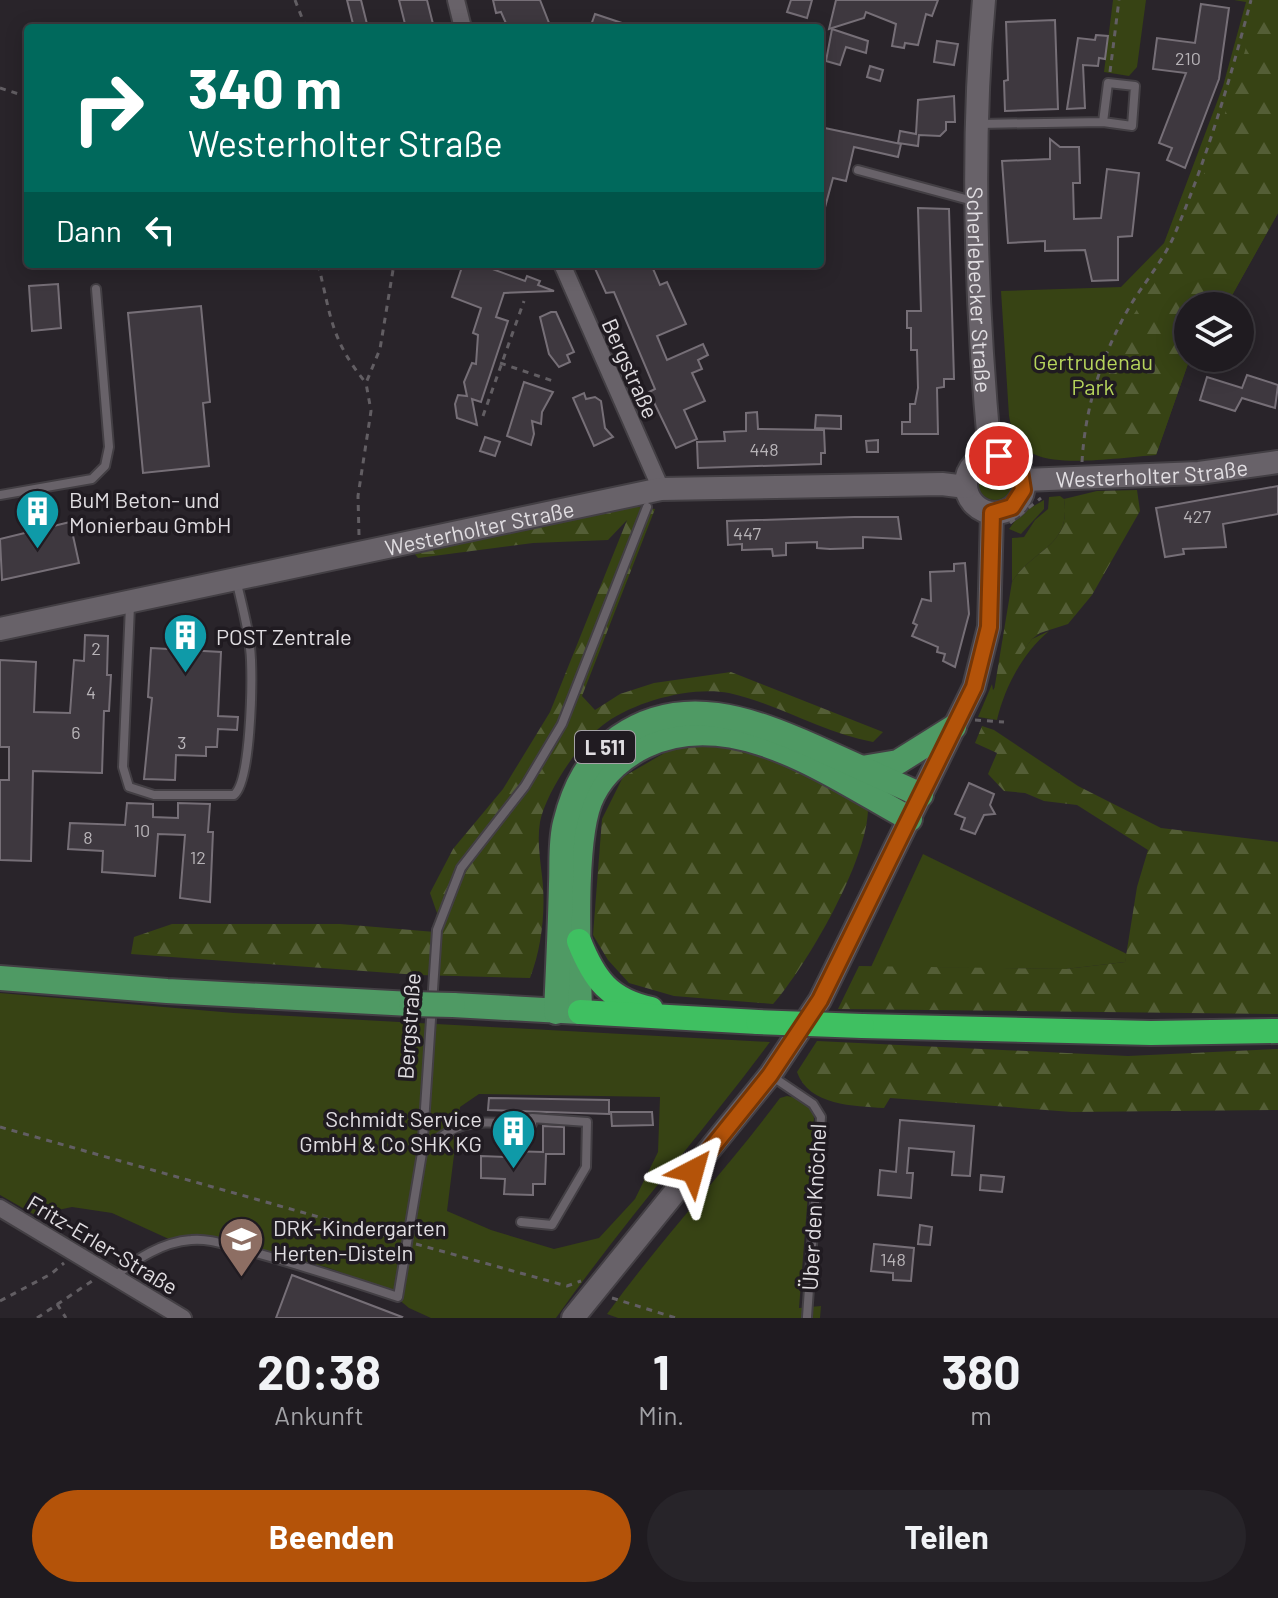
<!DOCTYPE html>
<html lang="de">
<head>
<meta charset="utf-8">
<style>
  body { margin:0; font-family:Barlow,sans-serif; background:#272429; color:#f1f3f6; height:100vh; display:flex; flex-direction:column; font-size:30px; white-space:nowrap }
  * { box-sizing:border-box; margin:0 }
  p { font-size:26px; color:#a1a1a5 }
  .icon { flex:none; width:44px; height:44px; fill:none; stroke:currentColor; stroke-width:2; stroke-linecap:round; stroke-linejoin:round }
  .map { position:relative; height:1318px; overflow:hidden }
  .details { display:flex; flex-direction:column; background:#1f1b20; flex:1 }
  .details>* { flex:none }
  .banner { position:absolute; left:24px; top:24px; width:800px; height:244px; border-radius:8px; box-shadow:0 4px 20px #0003,0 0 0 2px #3c393e; background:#00695c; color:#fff; overflow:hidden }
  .controls { position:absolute; left:1174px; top:292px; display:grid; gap:16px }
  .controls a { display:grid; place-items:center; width:80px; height:80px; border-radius:50%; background:#1f1b20; box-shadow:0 4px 20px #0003,0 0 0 2px #3c393e; font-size:40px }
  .pin { position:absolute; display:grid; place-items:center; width:68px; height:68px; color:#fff; margin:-34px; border:4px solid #fff; border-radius:50%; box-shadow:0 2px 8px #0007 }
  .me { position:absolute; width:88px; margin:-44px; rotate:39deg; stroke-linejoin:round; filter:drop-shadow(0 0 6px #0008) }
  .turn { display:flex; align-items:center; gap:28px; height:168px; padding:0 32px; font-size:36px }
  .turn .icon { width:104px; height:104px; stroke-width:2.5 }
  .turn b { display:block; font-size:56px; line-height:68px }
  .then { display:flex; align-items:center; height:76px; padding:0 32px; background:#0003; gap:16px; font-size:30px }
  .eta { display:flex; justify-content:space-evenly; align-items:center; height:136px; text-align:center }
  .eta b { font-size:48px; font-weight:700; line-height:56px }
  .cta { display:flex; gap:16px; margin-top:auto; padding:16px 32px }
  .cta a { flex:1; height:92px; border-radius:48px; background:#b45309; color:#fff; font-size:32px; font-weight:700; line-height:92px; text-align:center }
  .cta a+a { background:#272429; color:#f1f3f6 }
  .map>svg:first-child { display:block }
  .green { fill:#374314; fill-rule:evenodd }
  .forest { fill:url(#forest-firs) }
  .building { fill:#3e383f; stroke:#766f77; stroke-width:2 }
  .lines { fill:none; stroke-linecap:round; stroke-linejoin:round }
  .lane-casing { stroke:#433f44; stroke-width:12 }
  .street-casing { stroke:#433f44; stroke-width:20 }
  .secondary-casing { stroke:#433f44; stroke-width:26 }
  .primary-casing { stroke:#433f44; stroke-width:28 }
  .highway-casing { stroke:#433f44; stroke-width:28 }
  .path { stroke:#625e63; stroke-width:3; stroke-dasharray:6 6; stroke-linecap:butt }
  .lane { stroke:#686269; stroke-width:8 }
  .street { stroke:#686269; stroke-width:16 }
  .secondary { stroke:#686269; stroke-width:22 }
  .primary { stroke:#4f9a64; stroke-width:24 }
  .highway { stroke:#3fc061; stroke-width:24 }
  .primary-bridge-casing { stroke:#433f44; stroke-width:28; stroke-linecap:butt }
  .highway-bridge-casing { stroke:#433f44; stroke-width:28; stroke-linecap:butt }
  .primary-bridge { stroke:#4f9a64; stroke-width:24 }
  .highway-bridge { stroke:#3fc061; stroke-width:24 }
  .route-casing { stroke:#753606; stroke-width:20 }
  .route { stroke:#b45309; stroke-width:14 }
  .labels { text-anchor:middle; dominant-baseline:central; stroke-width:7; stroke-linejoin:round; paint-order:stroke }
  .number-label { font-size:18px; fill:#b8b4b8 }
  .shield { fill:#201b21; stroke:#a6a3a7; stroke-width:2 }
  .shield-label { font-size:20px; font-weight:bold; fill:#e0dde1 }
  .street-label { font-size:22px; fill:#e0dde1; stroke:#201b21 }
  .park-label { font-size:22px; fill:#b6d45c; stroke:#201b21 }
  .poi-label { font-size:22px; fill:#e0dde1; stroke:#201b21; text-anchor:start }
</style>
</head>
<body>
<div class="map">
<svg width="1278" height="1318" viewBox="0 0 1278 1318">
  <defs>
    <pattern id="forest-firs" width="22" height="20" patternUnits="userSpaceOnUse" patternTransform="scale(2)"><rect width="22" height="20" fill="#374314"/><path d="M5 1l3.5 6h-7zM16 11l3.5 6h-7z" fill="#545e36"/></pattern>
  </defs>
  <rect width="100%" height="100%" fill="#29242a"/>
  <g class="green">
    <polygon points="1113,0 1146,0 1137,67 1129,76 1104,72"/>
    <path d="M1234,0H1278V213L1226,306H1188L1190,358L1156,455C1125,457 1063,467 1036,455C1018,448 1012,433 1009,416L1001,291L1121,287L1164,243L1223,86L1246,2Z"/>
    <circle cx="995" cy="483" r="17"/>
    <path d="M1060,496L1064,499C1072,547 1032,549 1012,582V538L1024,537L1035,520L1048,509L1049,497Z"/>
    <polygon points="1044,500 1044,509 1021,534 1009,529 1020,514"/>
    <path d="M1049,631C1022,654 1005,687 997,720L978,717L992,684L993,690L1032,639Z"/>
    <polygon points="923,854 1127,954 1125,962 1066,969 871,967"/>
    <path d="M0,993L234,1013L770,1042C700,1136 623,1223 556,1318H431L409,1308L386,1289L329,1268L228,1240L197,1234L171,1240L112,1213L72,1207L35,1215L0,1195ZM479,1094L660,1097L658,1152L635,1199L599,1238L554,1249L491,1230L447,1211L460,1107Z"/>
    <path d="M787,1096C801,1098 812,1103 814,1118L799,1308L821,1306L820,1318H618L607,1314C661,1239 725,1172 780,1098Z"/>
  </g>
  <g class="forest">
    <polygon points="1259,0 1278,0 1278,213 1226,306 1188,306 1190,358 1156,455 1094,458 1096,408 1104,385 1134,314 1178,248 1238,76"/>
    <path d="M1137,490L1140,511L1092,595L1068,624L1040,633L1032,639L994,691L1012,582C1032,549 1072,547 1064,499L1097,491Z"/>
    <path d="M631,506L655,509L582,696L595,710L620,694L654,683L731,672L883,732L873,742C823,733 779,704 729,693C692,686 637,701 607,722C581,739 546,792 540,822C537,840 540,858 542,876C546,909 542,947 530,978L418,975L131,954L134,937L172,924H340L435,932L437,913L430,893L453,849L503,789L550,712L627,520L608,540L533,543L418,558L414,553Z"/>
    <polygon points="982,726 994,730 1078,786 1161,828 1278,842 1278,1014 838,1009 859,966 1066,969 1125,962 1137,887 1148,850 1077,805 1044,801 1025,793 1004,791 988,774 997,753 975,743"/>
    <path d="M685,741L766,752L868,808C868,860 807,965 773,1004L674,996L629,983L608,960L593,935L602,819L623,777Z"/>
    <path d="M817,1041L1128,1056L1278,1049V1110L1072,1112L890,1098L884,1108C854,1106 809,1106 797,1072Z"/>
  </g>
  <g class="building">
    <polygon points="347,0 361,0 368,28 354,28"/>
    <polygon points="399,0 427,0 434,28 406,28"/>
    <polygon points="493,0 540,0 551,28 508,28 501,12 496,13"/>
    <polygon points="791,0 812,0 807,18 787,12"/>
    <polygon points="836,0 938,0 932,16 926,14 918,45 905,43 904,48 892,46 896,24 866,12 864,18 829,29"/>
    <polygon points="1201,4 1229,8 1219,79 1185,168 1167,160 1172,148 1159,143 1186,73 1153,69 1157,38 1195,43"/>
    <polygon points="595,14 631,26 631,28 590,28"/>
    <polygon points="1055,20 1058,109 1005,111 1004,81 1008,80 1006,22"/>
    <polygon points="832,29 868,41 866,53 846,47 840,65 826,61"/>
    <polygon points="1096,35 1108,36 1105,59 1099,58 1098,66 1083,65 1085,108 1067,109 1078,38 1095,40"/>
    <polygon points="937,41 958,44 954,65 934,62"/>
    <polygon points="870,66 883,70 880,81 867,77"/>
    <polygon points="954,96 955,122 946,122 946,130 940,136 919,135 918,146 898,143 900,131 916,134 918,100"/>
    <polygon points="820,127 901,144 898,157 854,147 846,181 833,178 824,211 820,210"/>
    <polygon points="1050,139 1060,147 1079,147 1080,183 1073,183 1074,219 1101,218 1107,169 1139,173 1132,236 1118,237 1118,280 1092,281 1085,250 1045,251 1045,241 1008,243 1002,161 1050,159"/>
    <polygon points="918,208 949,209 954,379 944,379 944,387 937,388 938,434 902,434 902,422 910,422 910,404 915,404 918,388 917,350 911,350 911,328 907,328 907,311 921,311"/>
    <polygon points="463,264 479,264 525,281 527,276 540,281 538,285 554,291 504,293 496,317 508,321 481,402 472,399 477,425 457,418 455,404 458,395 467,396 464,382 472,363 476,364 478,335 473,333 481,308 452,297"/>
    <polygon points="593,264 651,264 660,285 667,282 686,324 657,336 667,360 703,344 708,355 698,360 702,369 692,373 705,401 684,410 697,439 676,448 649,392 655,389 614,292 606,293"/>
    <polygon points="58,284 61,328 32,331 29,286"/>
    <polygon points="201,306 210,402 203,403 209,466 143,473 128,313"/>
    <polygon points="551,312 556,312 574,352 567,355 570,362 559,367 549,354 540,317"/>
    <polygon points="1247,375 1278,385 1275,408 1242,398 1235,411 1200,400 1207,377 1242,388"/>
    <polygon points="524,382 553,392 542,412 541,424 532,421 534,434 531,445 507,436"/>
    <polygon points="584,393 586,399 595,397 601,401 605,428 613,437 594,446 573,398"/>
    <polygon points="757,412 758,429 824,430 825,453 821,453 821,464 698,468 697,442 725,441 724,432 746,431 746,413"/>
    <polygon points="816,415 841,416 841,429 815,428"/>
    <polygon points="485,437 500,442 495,456 480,451"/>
    <polygon points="878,440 878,452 867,452 866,441"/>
    <polygon points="1278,486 1278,514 1223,524 1226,547 1183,549 1184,554 1165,557 1156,508"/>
    <polygon points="854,517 898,517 901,539 863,537 863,548 830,549 817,548 817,542 786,543 786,555 773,556 772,549 742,550 742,544 728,545 727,521"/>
    <polygon points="70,522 79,563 2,580 0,539"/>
    <polygon points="965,563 969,614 955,667 943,661 945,654 937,652 938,647 912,636 917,625 913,623 922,599 931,601 930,572 954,571 954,564"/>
    <polygon points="85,635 108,636 107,675 111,675 109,711 104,711 102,773 33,771 31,861 0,860 0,780 9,780 9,747 0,747 0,660 36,662 34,712 70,713 74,660 84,661"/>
    <polygon points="151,648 221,652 218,716 238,717 237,730 218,729 217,747 206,747 206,756 176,755 175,780 144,779 152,698 148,697"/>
    <polygon points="969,783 994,794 990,805 995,814 984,815 975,834 961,829 965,818 955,814"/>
    <polygon points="127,803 153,804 153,817 178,818 178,803 210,804 208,832 213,832 210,902 180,898 185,835 158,834 155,876 102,872 103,851 68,849 70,823 125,825"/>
    <polygon points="489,1098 609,1100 609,1114 488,1110"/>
    <polygon points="611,1112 652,1112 653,1125 612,1126"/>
    <polygon points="900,1120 974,1126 970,1176 952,1175 954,1152 909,1148 907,1173 913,1173 911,1198 878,1195 880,1170 896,1172"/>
    <polygon points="543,1126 564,1127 564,1154 546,1154 545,1184 533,1184 533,1195 504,1194 505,1179 481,1178 481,1156 506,1157 506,1151 543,1152"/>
    <polygon points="981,1175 1004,1177 1002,1192 980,1190"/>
    <polygon points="920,1225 932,1227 930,1245 918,1244"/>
    <polygon points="874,1244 914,1248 911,1281 893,1280 893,1273 871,1271"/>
    <polygon points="292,1275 402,1317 401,1318 276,1318"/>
  </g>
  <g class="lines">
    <defs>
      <g id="lane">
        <polyline points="979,124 1103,122 1132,126 1135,86 1108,83 1103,122"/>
        <polyline points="858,170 973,201"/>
        <polyline points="0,495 92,479 105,466 109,447 96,289"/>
        <path d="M130,606L123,767L129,787L154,795H234C251,781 252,685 251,660C250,633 242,606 236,579"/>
        <polyline points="770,1075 813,1104 821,1117 807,1317"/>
        <path d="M423,1152C462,1114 481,1123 532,1124V1118L587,1122L586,1167L552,1225L521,1222"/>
        <path d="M115,1276C137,1259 162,1242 191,1240C210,1238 228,1246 245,1250C297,1264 347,1280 398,1297L422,1153L437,930L461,868L525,786L562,724L647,507"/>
      </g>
      <g id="street">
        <polyline points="456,0 463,28"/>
        <polyline points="562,264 661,489"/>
        <polyline points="0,1208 183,1318"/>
      </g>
      <g id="secondary">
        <path id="s1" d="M984,0C970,150 976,305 990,455"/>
        <circle cx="995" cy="484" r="29"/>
        <path id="s2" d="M1024,480L1199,473L1278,462"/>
        <path id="s3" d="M0,629L661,489L942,484L966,487"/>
        <polyline points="573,1318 770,1075 820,1000 974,687 989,627 992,513"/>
      </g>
      <g id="primary">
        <polyline points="862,768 898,762 954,727"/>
        <polyline points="0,978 167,991 411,1004"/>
        <path d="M453,1005L580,1012C579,963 572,834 593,795C604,773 624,756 645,746C734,703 834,778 910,819"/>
        <path d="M556,1012C558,969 560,926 561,884C562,864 560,842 565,823C574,787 588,759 619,737C683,693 751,719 815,747C850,763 886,779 921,795"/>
      </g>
      <g id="highway">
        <path d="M579,941C594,979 609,1000 651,1009"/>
        <polyline points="580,1012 758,1022"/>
        <polyline points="862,1026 1151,1033 1278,1031"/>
      </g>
    </defs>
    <use href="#lane" class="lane-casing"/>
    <use href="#street" class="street-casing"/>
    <use href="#secondary" class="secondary-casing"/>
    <use href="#primary" class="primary-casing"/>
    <use href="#highway" class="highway-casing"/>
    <g class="path">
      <polyline points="295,0 306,28"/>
      <polyline points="1110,72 1119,0"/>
      <polyline points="0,88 28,97"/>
      <path d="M318,264C331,315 330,339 366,383"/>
      <polyline points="500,363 553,381"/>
      <polyline points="483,416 524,301"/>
      <path d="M1082,462C1085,407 1102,354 1130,306C1144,283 1162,262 1173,238C1206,162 1230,80 1251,0"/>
      <polyline points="1010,523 1041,498"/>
      <polyline points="359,535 358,496 371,411 366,383 380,349 394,264"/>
      <polyline points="975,720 1004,722"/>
      <polyline points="0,1127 397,1239"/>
      <polyline points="416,1244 567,1286 581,1281"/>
      <polyline points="612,1298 676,1318"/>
      <polyline points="0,1301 51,1274 64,1263"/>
      <polyline points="57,1304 66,1318"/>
      <polyline points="37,1318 92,1281"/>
    </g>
    <use href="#lane" class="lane"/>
    <use href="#street" class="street"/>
    <use href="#secondary" class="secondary"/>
    <use href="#primary" class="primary"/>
    <use href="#highway" class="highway"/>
    <defs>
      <polyline id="primary-bridge" points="411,1004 453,1005"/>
      <polyline id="highway-bridge" points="758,1022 862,1026"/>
    </defs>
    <use href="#primary-bridge" class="primary-bridge-casing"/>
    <use href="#highway-bridge" class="highway-bridge-casing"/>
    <use href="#primary-bridge" class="primary-bridge"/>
    <use href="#highway-bridge" class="highway-bridge"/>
  </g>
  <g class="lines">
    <defs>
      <polyline id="route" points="693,1171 770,1075 820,1000 974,687 989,627 992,513 1012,507 1023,490 1020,471 999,456"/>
    </defs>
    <use href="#route" class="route-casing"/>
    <use href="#route" class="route"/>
  </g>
  <defs>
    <symbol id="building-pin" viewBox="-11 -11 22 30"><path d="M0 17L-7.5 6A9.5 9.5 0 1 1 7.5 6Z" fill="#0f9aa8" stroke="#201b21"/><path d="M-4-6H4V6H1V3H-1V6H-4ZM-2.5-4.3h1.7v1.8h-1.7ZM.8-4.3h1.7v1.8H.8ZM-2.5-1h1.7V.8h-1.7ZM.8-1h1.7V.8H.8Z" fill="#fff"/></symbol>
    <symbol id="school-pin" viewBox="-11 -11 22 30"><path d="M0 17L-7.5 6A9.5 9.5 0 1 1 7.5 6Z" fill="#8d6e63" stroke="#201b21"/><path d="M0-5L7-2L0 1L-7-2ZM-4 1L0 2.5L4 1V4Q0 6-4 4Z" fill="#fff"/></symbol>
  </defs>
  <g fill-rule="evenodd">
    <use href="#building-pin" x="12" y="486" width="51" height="69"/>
    <use href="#building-pin" x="160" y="610" width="51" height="69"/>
    <use href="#building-pin" x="488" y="1106" width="51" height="69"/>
    <use href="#school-pin" x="216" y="1214" width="51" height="69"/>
  </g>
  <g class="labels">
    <g class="number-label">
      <text x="1188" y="58">210</text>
      <text x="764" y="449">448</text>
      <text x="1197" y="516">427</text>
      <text x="747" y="533">447</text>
      <text x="96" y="648">2</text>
      <text x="91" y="692">4</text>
      <text x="76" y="732">6</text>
      <text x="182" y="742">3</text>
      <text x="142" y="830">10</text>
      <text x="88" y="837">8</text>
      <text x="198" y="857">12</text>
      <text x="893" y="1259">148</text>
    </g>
    <rect class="shield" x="575" y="731" width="60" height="32" rx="6"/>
    <g class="shield-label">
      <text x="605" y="747">L 511</text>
    </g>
    <g class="street-label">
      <text stroke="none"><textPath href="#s1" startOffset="290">Scherlebecker Straße</textPath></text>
      <text transform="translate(631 368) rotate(66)">Bergstraße</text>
      <text stroke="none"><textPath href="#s2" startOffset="128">Westerholter Straße</textPath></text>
      <text stroke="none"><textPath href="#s3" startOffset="490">Westerholter Straße</textPath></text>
      <text transform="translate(408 1026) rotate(-86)">Bergstraße</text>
      <text transform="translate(813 1207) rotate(-87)">Über den Knöchel</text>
      <text transform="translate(103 1244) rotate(31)">Fritz-Erler-Straße</text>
    </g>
    <g class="park-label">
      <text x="1093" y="361">Gertrudenau<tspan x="1093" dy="25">Park</tspan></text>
    </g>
    <g class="poi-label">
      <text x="69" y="499">BuM Beton- und<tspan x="69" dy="25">Monierbau GmbH</tspan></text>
      <text x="216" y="636">POST Zentrale</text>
      <text x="482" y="1118" text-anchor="end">Schmidt Service<tspan x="482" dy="25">GmbH &amp; Co SHK KG</tspan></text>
      <text x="273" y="1227">DRK-Kindergarten<tspan x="273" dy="25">Herten-Disteln</tspan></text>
    </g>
  </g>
</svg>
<div class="controls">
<a><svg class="icon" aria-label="layers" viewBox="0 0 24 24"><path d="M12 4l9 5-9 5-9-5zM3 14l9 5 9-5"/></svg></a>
</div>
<div class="pin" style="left:999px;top:456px;background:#d93025"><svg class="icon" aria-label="arrive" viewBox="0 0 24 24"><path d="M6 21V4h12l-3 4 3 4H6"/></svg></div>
<svg class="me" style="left:693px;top:1171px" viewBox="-20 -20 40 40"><path d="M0-17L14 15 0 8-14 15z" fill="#b45309" stroke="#fff" stroke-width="4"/></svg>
<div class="banner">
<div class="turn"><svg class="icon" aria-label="right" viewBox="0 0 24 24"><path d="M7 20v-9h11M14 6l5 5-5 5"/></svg><div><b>340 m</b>Westerholter Straße</div></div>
<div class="then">Dann<svg class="icon" aria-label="left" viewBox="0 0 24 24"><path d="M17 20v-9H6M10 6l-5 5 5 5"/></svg></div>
</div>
</div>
<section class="details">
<div class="eta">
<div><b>20:38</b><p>Ankunft</p></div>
<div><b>1</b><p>Min.</p></div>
<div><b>380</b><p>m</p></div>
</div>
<div class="cta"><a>Beenden</a><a>Teilen</a></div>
</section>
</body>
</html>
